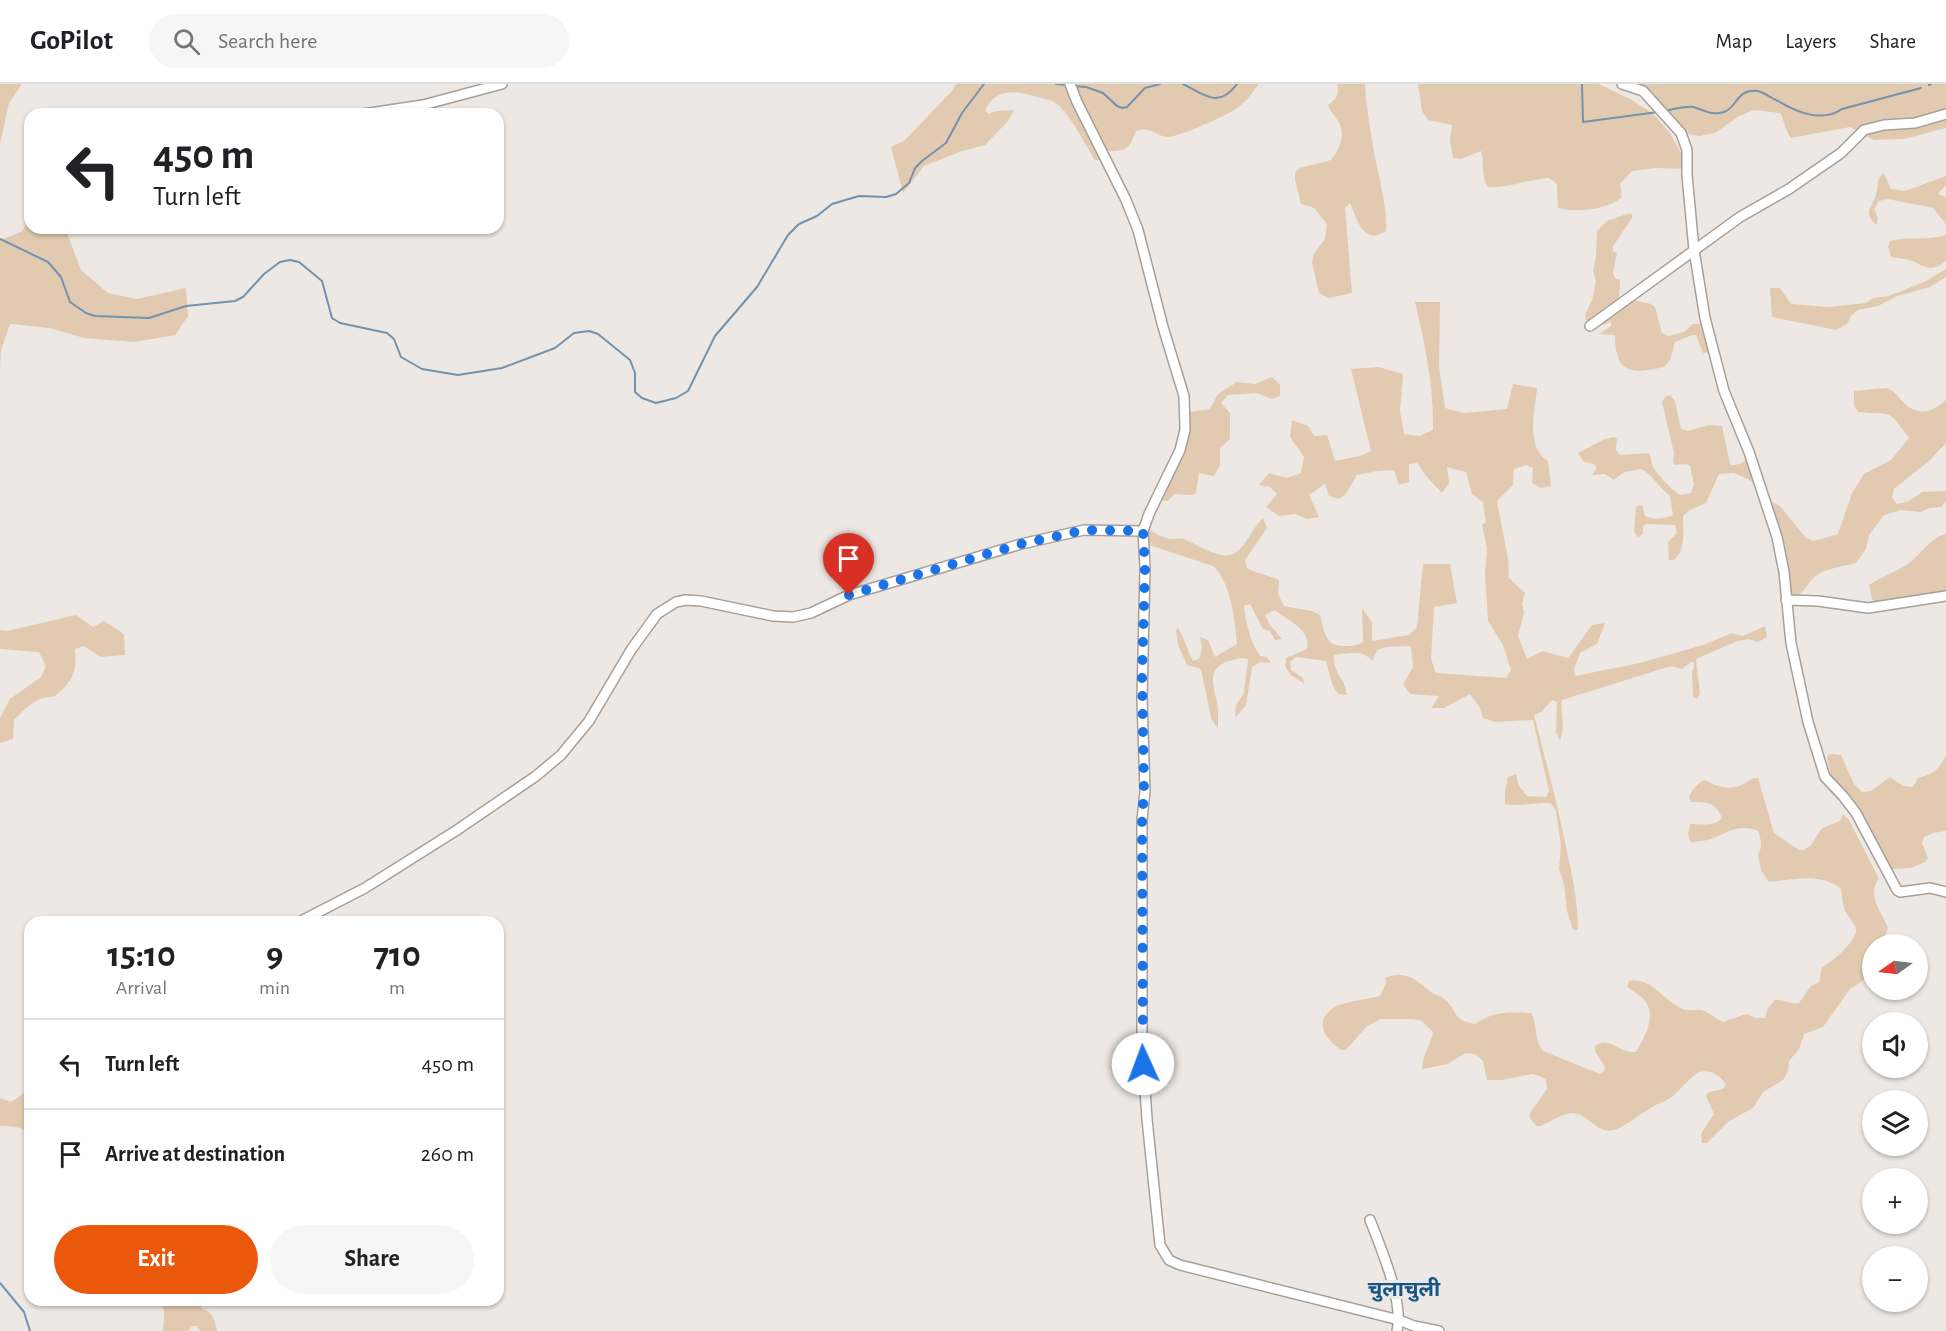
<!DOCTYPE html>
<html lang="en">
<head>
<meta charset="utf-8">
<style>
  body { margin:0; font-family:"Alegreya Sans","Noto Sans Devanagari",sans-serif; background:#f6f6f6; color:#202124; height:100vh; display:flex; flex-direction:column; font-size:22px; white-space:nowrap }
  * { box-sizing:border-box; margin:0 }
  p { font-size:20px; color:#757577 }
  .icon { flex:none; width:33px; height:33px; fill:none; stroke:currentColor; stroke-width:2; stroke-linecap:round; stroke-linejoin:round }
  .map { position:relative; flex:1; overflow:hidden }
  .drawer { position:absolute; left:24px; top:832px; width:480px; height:390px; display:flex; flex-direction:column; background:#fff; border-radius:18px; box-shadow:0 2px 4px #0004 }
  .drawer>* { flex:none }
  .top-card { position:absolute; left:24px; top:24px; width:480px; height:126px; border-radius:18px; box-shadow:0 2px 4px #0004; background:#fff; color:#202124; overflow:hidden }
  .needle { width:39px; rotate:256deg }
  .tools { position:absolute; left:1862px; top:850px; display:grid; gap:12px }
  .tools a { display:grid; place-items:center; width:66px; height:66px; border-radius:50%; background:#fff; box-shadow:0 2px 4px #0004; font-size:30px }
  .pin { position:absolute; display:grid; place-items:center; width:51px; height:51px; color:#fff; margin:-62px -26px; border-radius:50% 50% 50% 0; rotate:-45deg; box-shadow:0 0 6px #0007 }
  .pin .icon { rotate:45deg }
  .me { position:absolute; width:66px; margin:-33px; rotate:358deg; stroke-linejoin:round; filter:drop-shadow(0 0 4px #0008) }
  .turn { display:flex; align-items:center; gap:21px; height:126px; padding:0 30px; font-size:27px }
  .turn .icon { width:78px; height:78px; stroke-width:2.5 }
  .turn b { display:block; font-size:42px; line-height:51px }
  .eta { display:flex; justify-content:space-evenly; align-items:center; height:102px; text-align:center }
  .eta b { font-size:36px; font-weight:700; line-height:42px }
  .button { display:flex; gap:12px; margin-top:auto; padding:12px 30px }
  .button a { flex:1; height:69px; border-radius:36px; background:#ea580c; color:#fff; font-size:24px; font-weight:700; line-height:69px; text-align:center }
  .button a+a { background:#f6f6f6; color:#202124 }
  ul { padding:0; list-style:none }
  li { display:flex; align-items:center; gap:18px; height:90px; padding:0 30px; border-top:2px solid #e0e0e0 }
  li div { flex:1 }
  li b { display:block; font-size:22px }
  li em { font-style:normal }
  header { display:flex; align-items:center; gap:36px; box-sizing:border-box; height:84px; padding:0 30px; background:#fff; border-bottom:2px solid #e0e0e0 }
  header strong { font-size:28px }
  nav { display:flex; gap:33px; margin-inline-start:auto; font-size:21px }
  .search { width:420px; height:54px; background:#f6f6f6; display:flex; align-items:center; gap:15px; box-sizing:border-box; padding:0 21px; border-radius:33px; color:#757577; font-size:22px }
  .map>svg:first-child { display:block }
  .green { fill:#e2cab0 }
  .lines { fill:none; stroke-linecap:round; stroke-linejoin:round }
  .stream { stroke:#7392ae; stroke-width:2 }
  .minor-casing { stroke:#a5a09b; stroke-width:12 }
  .minor { stroke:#fff; stroke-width:9 }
  .route { stroke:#1a73e8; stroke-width:10; stroke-dasharray:0 18 }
  .labels { text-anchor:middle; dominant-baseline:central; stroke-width:6; stroke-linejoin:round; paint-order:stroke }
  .quarter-label { font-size:21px; font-weight:bold; fill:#165686; stroke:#ede8e3 }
</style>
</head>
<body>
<header>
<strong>GoPilot</strong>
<div class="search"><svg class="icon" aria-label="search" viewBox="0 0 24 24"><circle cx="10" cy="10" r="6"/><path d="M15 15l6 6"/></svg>Search here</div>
<nav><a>Map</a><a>Layers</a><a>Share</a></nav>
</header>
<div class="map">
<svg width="1946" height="1247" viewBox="0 0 1946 1247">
  <rect width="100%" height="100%" fill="#ede8e3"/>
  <g class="green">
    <polygon points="0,0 22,0 9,19 0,60"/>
    <path d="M956,0H1066L1069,10L1101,76H1095C1085,61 1069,27 1054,18C1051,16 1045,15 1041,14C1020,7 995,2 985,27L989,30L996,27L1014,26L1008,37L985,61L962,67L924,82L903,109L891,63L904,57L952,7Z"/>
    <path d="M1070,0H1259C1252,9 1246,18 1237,24C1228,31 1177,54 1167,53C1155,52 1152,42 1136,47C1129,66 1126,67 1106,67Z"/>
    <path d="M1337,0H1365C1367,32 1373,65 1380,96C1383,113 1387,129 1386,147C1363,162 1357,135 1350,119L1345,124L1352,209L1328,214L1319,209L1312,179L1313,171L1325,155L1327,140L1314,124L1301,120L1295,96V88L1300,84L1331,76C1341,63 1347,48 1336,34C1333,29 1330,27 1328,21C1337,15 1339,10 1337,0Z"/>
    <path d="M1418,0H1599L1630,15L1652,29L1670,49L1681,69L1684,85L1656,84L1632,87L1620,100L1622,113C1607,126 1577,129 1558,124L1557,100L1549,94C1530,95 1505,105 1488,103C1480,91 1485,79 1481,67L1461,75L1453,74L1450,56L1452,41L1428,36L1422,27Z"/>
    <path d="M1632,0H1946V44L1904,55L1874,56L1850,43L1791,54C1785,46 1785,38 1780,29L1754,26L1739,32L1715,49L1699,52L1677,48L1651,17L1625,4Z"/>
    <path d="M1884,89L1891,105L1905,107L1946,92V101L1938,110L1946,113V140L1933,124L1888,115L1879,117L1874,125L1878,134L1877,141C1860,128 1875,121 1877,107C1878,99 1877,95 1884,89Z"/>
    <path d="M1627,130H1632V134L1613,162V167L1617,169L1613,190L1616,195H1619C1622,204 1617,210 1620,219H1629L1633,216L1651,220L1655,223L1662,249L1669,252L1684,248L1693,240H1703L1709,268L1703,269L1696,251H1692L1675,258L1670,276L1664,283C1632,290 1615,291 1615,251L1599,250L1611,242V238L1600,242L1587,241L1585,231L1592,216L1596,197L1593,187L1596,172L1597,147L1607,137Z"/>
    <polygon points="30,136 30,144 65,144 81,186 108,209 137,215 186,204 188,232 175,251 135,258 84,254 50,244 10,240 1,266 0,286 0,156 21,148"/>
    <path d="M1946,151V177C1934,187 1927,185 1915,178C1908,175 1898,174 1891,173L1888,163L1890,157C1908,152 1928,157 1946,151Z"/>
    <polygon points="1946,185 1946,193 1930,203 1897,212 1878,222 1858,226 1851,232 1847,240 1836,246 1772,233 1770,204 1780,204 1791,220 1828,223 1866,219 1873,214 1888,212 1907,205 1928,196"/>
    <path d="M1415,218H1440L1439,282L1445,324L1464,329L1507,325L1513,300L1537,304C1535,326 1525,364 1548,377L1551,402L1541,404L1532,399L1533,384L1526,381L1514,385L1513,401L1497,417L1508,475L1509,494L1525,509L1522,520L1524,529L1518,552L1527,575L1543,567L1568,574L1592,541L1605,539L1597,560L1580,569L1574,586L1575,592L1640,579L1703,561L1732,549L1743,552L1765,542L1767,553L1758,558L1748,555L1735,558L1696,575L1700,610L1697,615L1693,613L1692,587L1694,584V578H1691L1682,585L1671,582L1562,616C1560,630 1566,644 1560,657L1556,648L1557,618L1552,616L1541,628L1534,631C1545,674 1557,718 1566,763C1572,790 1578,817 1578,846H1573L1567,827L1564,800L1559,785L1561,761L1556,727L1551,719C1535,718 1521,723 1505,720V706L1508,693L1516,690L1519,702L1527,712L1546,713L1549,707L1533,636L1495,638L1483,634L1480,624L1470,610L1444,624H1431L1439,612L1410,610L1403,600L1413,583L1411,562L1386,563L1377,566L1372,577C1363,565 1346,570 1334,571C1333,591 1345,593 1347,611L1338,610C1330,600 1330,589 1326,577L1296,573L1290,578L1291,586L1302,593L1305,600L1291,591L1285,582L1286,574L1307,565C1312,546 1287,536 1275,526L1265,531L1270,541L1282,555L1275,556L1270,547L1263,545L1250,520L1244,522C1246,540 1250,557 1260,572L1267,573L1271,579L1261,578L1252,583L1246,621L1235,634L1236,621L1244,609L1248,575C1241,573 1236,575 1229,577C1203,585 1216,606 1218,626C1218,632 1218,639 1218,645L1211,634L1201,585L1187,581L1178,561L1176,546L1178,544C1185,555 1187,566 1193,577L1199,575L1202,565L1200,553L1208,556L1215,573L1237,560C1235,537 1231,498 1213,482L1146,460L1149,445C1155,450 1162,453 1170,455C1175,455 1180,454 1184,455C1196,460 1220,476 1233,470C1246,464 1252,444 1263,434L1267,444L1245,476L1247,484C1258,490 1268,491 1279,496L1278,510L1284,522L1312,527L1320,531C1324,546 1325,563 1344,562C1352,562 1358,562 1363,558L1362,524L1372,538V557L1409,551L1417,543L1423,480H1450L1457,519L1434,523L1431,575L1436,589L1506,594L1511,586L1503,561L1488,537L1485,489L1487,464L1482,441L1486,438L1483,418L1472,410L1466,388L1447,383L1449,399L1442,409L1426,392L1417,379L1409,380V398L1399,401L1394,386L1377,387L1357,391L1345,411L1339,415L1329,412L1325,400L1309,411L1319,433L1307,435L1295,430L1279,432L1266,423L1277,410L1270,403L1259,401L1269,389L1287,394L1301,389L1304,373L1290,353L1292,336L1308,342L1314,352L1327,351L1335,377L1360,372L1371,367L1351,285L1379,283L1403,290L1400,327L1404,350L1419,352L1433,346C1434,302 1425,261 1415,218Z"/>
    <polygon points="1272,293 1280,301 1280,312 1272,315 1257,309 1228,311 1221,319 1230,329 1230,355 1220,364 1220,381 1214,392 1199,389 1196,409 1190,411 1174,410 1168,417 1159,416 1188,328 1210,325 1218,310 1237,298 1255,300"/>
    <path d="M1887,304C1894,307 1897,311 1902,317C1917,333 1932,329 1946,316V359L1929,377L1894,405L1892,414L1897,420L1909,417L1922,408L1946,407V417L1941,423L1929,424L1921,428L1901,426L1884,431L1869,451L1866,465L1856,479C1844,482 1828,484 1817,491C1806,499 1807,509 1791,514L1786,475L1770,417L1780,422L1806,454L1814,457L1838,450L1852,409L1864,390L1891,376L1909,354C1887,323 1893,332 1858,328L1854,322V307Z"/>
    <path d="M1670,311L1675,317L1681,345L1688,347L1709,341L1722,342L1729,376L1731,381C1740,381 1743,379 1748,373L1754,398L1734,389L1719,390L1706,419L1690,426L1683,432C1683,446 1686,466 1674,476H1669L1668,458L1677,449L1675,441L1647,440L1643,442V449L1638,454L1634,447L1636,423L1642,421L1645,432C1653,436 1665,435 1673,431L1670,412C1659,403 1653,392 1642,385L1624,388L1614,396L1605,390L1592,391L1597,384L1594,380L1584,378L1578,369L1605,355L1614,353L1617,355L1616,366L1620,371L1649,369C1651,374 1651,378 1653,383C1656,389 1674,408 1680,411L1691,409L1694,400L1690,382L1687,380L1674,381L1673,377L1674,369L1662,318L1666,312Z"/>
    <path d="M1946,450V515L1881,519L1872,516L1869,501C1881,493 1896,488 1908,480C1922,470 1929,454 1946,450Z"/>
    <path d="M76,531L93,543L104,537L124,550L125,571L101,573L84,562L75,565C77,589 73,597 54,613C38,611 25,625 14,636L13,655L0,659V634L10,615L41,593L46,582L39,568L0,565V546L7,547Z"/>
    <path d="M1831,670L1841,671L1854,700L1862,708L1871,707L1890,693L1903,702L1913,703L1918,694C1933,690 1939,686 1946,671V747L1933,749L1924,753L1922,759L1928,774L1925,778L1911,784L1892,785L1884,792L1859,740L1832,698L1827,672Z"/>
    <path d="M1753,694H1758L1774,749L1799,766H1804L1811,761L1822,744L1840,737L1843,730L1849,736L1879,795C1866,809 1881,828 1888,843L1887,848L1879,861H1872V891L1850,905L1823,943L1804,950L1799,965L1789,977L1788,987L1783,996L1763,1008L1753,1024L1729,1037L1707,1059H1702L1701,1050L1714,1030L1706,1012L1709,1008L1723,1005L1726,1001C1722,992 1710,985 1700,988C1693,990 1680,1006 1673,1012C1667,1017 1659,1019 1652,1023C1642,1029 1632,1037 1621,1043C1597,1056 1590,1028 1571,1029C1562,1030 1549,1038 1541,1042H1536L1530,1034V1029L1547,1005L1546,996L1542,993L1533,990L1502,996H1487L1483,977L1475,970L1465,969L1448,980L1422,985C1422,971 1431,961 1433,948L1422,937L1413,935H1381L1367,942L1346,966H1341C1327,956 1312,939 1333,924C1342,918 1368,915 1380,912L1386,899L1385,894C1407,885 1415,896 1431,908C1435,911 1441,912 1444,915C1459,927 1451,936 1475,940C1493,927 1510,928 1531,929C1538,940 1534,957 1543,967L1600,990L1604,987L1605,983L1595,967V962C1612,951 1615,969 1636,968C1644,955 1656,933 1646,918C1642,912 1632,907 1627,902L1629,897C1654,893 1662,917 1683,925C1689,928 1696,925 1702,926C1708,928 1716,935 1723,938L1746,930L1756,934H1765L1768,924L1775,916C1784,915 1789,920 1799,919L1811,902L1819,898L1822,883C1831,879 1858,856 1856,845C1854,837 1846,831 1844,824C1842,818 1842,811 1841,805C1820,788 1793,796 1769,798L1761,786L1758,770C1763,763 1761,755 1758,747C1740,739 1727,749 1711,755C1705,757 1698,757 1691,759L1688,750L1690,740C1700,740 1715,743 1722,734C1716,718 1706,718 1691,718L1689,713C1692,706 1698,698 1705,696C1722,706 1737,707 1753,694Z"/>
    <path d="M30,1000V1052C22,1041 13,1043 0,1042V1014L11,1018L23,1010Z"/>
    <path d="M157,1217H201V1224C214,1229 214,1235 217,1247H200L197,1242H192L188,1247H163C164,1236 167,1223 157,1217Z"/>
  </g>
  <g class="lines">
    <g class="stream">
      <polyline points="1056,0 1069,1"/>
      <path d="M1183,0C1205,11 1219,25 1237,0"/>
      <polyline points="1582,0 1583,38 1658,28"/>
      <polyline points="1929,1 1931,0"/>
      <polyline points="1074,2 1086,3 1103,9 1117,22 1122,24 1127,23 1145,4 1160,0"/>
      <path d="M1666,27C1674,25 1685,22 1693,23C1705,26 1711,32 1724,28C1738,23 1736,5 1757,7C1764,8 1771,14 1778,17C1797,28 1822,39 1842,25L1921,4"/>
      <polyline points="0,155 48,178 61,193 70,218 86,229 95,232 149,234 186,222 235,217 243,213 264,190 280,178 290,176 299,178 322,197 332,234 340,239 387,249 394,255 401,273 422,285 458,291 502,284 555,264 574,249 589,247 598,250 630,276 635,289 635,308 642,314 656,319 676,314 688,307 715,252 757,203 788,151 799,140 817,132 832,120 859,112 886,113 896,110 909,99 915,84 922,77 946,59 962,29 984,0"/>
      <polyline points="0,1199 24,1228 30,1247"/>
    </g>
    <defs>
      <g id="minor">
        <polyline points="1070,0 1077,18 1126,116 1138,146 1163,243 1184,312 1185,346 1180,366 1149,430 1143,447 1145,484 1142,615 1145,707 1142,736 1142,962 1147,1035 1160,1161 1169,1176 1180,1181 1399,1236 1414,1242 1439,1247"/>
        <polyline points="1622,0 1643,7 1681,49 1687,66 1687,91 1694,166 1705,234 1724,307 1749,368 1777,453 1784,488 1791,559 1808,638 1825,693 1843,712 1856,729 1897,806 1900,808 1930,804 1946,808"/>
        <polyline points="363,30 423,21 502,0"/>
        <polyline points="1590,242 1740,133 1789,105 1841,69 1864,46 1884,41 1915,39 1946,30"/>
        <polyline points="1786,516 1818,517 1868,524 1946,512"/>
        <polyline points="299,838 365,804 457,746 536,692 561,671 589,637 631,566 657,530 676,518 686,516 701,517 773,532 793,533 811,529 849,511 1021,460 1084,446 1143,447"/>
        <path d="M1370,1136C1381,1164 1404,1218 1397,1247"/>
      </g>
    </defs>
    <use href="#minor" class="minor-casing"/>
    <use href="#minor" class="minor"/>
  </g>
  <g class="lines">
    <polyline class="route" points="849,511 1021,460 1063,451 1084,446 1143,447 1145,484 1142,591 1144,707 1142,736 1143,980"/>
  </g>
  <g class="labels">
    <g class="quarter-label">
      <text x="1404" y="1205">चुलाचुली</text>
    </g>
  </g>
</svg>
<div class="tools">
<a><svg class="needle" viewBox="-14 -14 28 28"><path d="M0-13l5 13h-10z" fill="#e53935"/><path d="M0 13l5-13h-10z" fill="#757577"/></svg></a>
<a><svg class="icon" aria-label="sound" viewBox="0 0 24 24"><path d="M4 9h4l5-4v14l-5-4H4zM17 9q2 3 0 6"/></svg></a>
<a><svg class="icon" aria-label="layers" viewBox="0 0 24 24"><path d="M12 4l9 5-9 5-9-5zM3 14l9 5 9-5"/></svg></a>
<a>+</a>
<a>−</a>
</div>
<div class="pin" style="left:849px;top:511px;background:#d93025"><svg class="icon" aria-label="arrive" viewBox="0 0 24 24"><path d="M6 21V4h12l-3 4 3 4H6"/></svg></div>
<svg class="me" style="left:1143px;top:980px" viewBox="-20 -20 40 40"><circle r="19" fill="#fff"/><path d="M0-13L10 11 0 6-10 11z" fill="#1a73e8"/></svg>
<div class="top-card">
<div class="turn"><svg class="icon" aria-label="left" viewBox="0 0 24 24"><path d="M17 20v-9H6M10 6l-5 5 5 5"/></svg><div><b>450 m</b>Turn left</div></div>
</div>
<section class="drawer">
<div class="eta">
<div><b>15:10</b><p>Arrival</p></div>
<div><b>9</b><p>min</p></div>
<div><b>710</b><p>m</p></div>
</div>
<ul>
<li><svg class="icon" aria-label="left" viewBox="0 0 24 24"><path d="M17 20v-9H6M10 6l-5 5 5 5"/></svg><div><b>Turn left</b></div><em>450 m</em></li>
<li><svg class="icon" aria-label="arrive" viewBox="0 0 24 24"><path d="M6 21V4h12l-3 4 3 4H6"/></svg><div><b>Arrive at destination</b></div><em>260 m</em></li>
</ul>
<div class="button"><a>Exit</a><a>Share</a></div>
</section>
</div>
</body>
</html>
